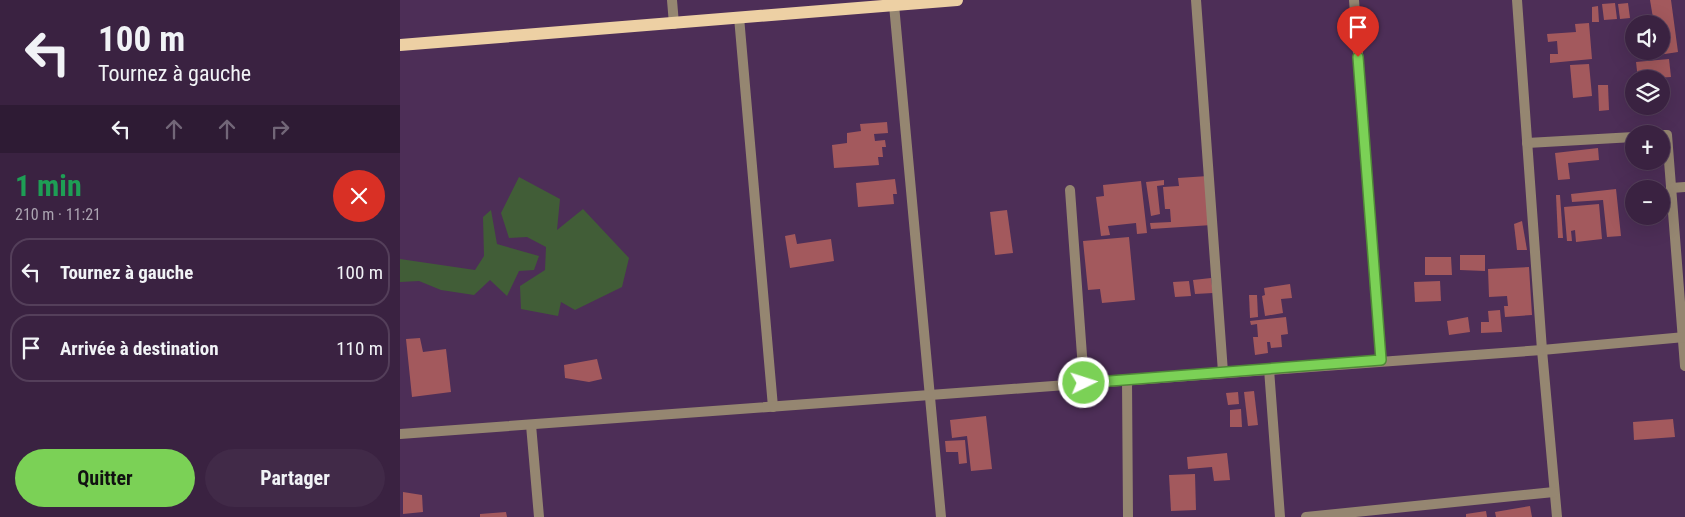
<!DOCTYPE html>
<html lang="fr">
<head>
<meta charset="utf-8">
<style>
  body { margin:0; font-family:"Roboto Condensed",sans-serif; background:#412a48; color:#f1f3f6; height:100vh; display:flex; flex-direction:column; font-size:19px; white-space:nowrap }
  * { box-sizing:border-box; margin:0 }
  p { font-size:16px; color:#aba4b1 }
  .icon { flex:none; width:28px; height:28px; fill:none; stroke:currentColor; stroke-width:2; stroke-linecap:round; stroke-linejoin:round }
  .map { position:relative; flex:1; overflow:hidden }
  .side { display:flex; flex-direction:column; background:#3a2241; width:400px }
  .side>* { flex:none }
  .top-card { background:#3a2241; color:#f1f3f6; overflow:hidden }
  .buttons { position:absolute; left:1225px; top:15px; display:grid; gap:10px }
  .buttons a { display:grid; place-items:center; width:45px; height:45px; border-radius:50%; background:#3a2241; box-shadow:0 5px 20px #0002,0 0 0 1px #543f5a; font-size:25px }
  .pin { position:absolute; display:grid; place-items:center; width:42px; height:42px; color:#fff; margin:-51px -21px; border-radius:50% 50% 50% 0; rotate:-45deg; box-shadow:0 0 5px #0007 }
  .pin .icon { rotate:45deg }
  .me { position:absolute; width:55px; margin:-28px; rotate:86deg; stroke-linejoin:round; filter:drop-shadow(0 0 4px #0008) }
  .turn { display:flex; align-items:center; gap:18px; height:105px; padding:0 15px; font-size:22px }
  .turn .icon { width:65px; height:65px; stroke-width:2.5 }
  .turn b { display:block; font-size:35px; line-height:42px }
  .lanes { display:flex; align-items:center; height:48px; padding:0 15px; background:#0003; justify-content:center; gap:25px; direction:ltr }
  .lanes .off { opacity:.35 }
  .round { display:grid; place-items:center; flex:none; width:52px; height:52px; border-radius:26px; background:#412a48 }
  .summary { display:flex; align-items:center; justify-content:space-between; height:85px; padding:0 15px }
  h1 { font-size:30px; font-weight:700; line-height:38px; color:#1e9e55 }
  .cta { display:flex; gap:10px; margin-top:auto; padding:10px 15px }
  .cta a { flex:1; height:58px; border-radius:30px; background:#7bd156; color:#111; font-size:20px; font-weight:700; line-height:58px; text-align:center }
  .cta a+a { background:#412a48; color:#f1f3f6 }
  ul { padding:0; list-style:none }
  li { display:flex; align-items:center; gap:15px; height:68px; margin:0 10px 8px; padding:0 5px; border:2px solid #543f5a; border-radius:20px }
  li div { flex:1 }
  li b { display:block; font-size:19px }
  li em { font-style:normal }
  main { display:flex; flex:1; min-height:0 }
  .map>svg:first-child { display:block }
  .green { fill:#415d37 }
  .building { fill:#a3595d }
  .lines { fill:none; stroke-linecap:round; stroke-linejoin:round }
  .street { stroke:#958671; stroke-width:10 }
  .primary { stroke:#edd0a4; stroke-width:12 }
  .route-casing { stroke:#508838; stroke-width:12 }
  .route { stroke:#7bd156; stroke-width:9 }
</style>
</head>
<body>
<main>
<section class="side">
<div class="top-card">
<div class="turn"><svg class="icon" aria-label="left" viewBox="0 0 24 24"><path d="M17 20v-9H6M10 6l-5 5 5 5"/></svg><div><b>100 m</b>Tournez à gauche</div></div>
<div class="lanes"><svg class="icon" aria-label="left" viewBox="0 0 24 24"><path d="M17 20v-9H6M10 6l-5 5 5 5"/></svg><svg class="icon off" aria-label="ahead" viewBox="0 0 24 24"><path d="M12 20V5M6 11l6-6 6 6"/></svg><svg class="icon off" aria-label="ahead" viewBox="0 0 24 24"><path d="M12 20V5M6 11l6-6 6 6"/></svg><svg class="icon off" aria-label="right" viewBox="0 0 24 24"><path d="M7 20v-9h11M14 6l5 5-5 5"/></svg></div>
</div>
<div class="summary"><div><h1>1 min</h1><p>210 m · 11:21</p></div><a class="round" style="background:#d93025;color:#fff"><svg class="icon" aria-label="close" viewBox="0 0 24 24"><path d="M6 6l12 12M18 6L6 18"/></svg></a></div>
<ul>
<li><svg class="icon" aria-label="left" viewBox="0 0 24 24"><path d="M17 20v-9H6M10 6l-5 5 5 5"/></svg><div><b>Tournez à gauche</b></div><em>100 m</em></li>
<li><svg class="icon" aria-label="arrive" viewBox="0 0 24 24"><path d="M6 21V4h12l-3 4 3 4H6"/></svg><div><b>Arrivée à destination</b></div><em>110 m</em></li>
</ul>
<div class="cta"><a>Quitter</a><a>Partager</a></div>
</section>
<div class="map">
<svg width="1285" height="517" viewBox="0 0 1285 517">
  <rect width="100%" height="100%" fill="#4d2e57"/>
  <g class="green">
    <polygon points="119,177 160,199 157,230 183,209 229,258 222,287 175,310 161,302 158,316 121,309 120,286 145,270 146,247 127,237 109,238 101,213"/>
    <polygon points="91,210 97,244 139,256 134,270 119,271 107,296 90,280 74,295 41,290 19,281 0,282 0,259 75,270 84,256 83,217"/>
  </g>
  <g class="building">
    <polygon points="1250,0 1271,0 1278,52 1252,56 1251,51 1261,51 1261,24 1254,24"/>
    <polygon points="1215,3 1217,19 1204,20 1202,4"/>
    <polygon points="1228,3 1230,18 1220,19 1218,4"/>
    <polygon points="1198,6 1199,22 1192,22 1192,7"/>
    <polygon points="1189,23 1192,59 1150,63 1150,54 1158,54 1157,41 1148,42 1147,34 1176,32 1175,24"/>
    <polygon points="1269,59 1271,77 1238,79 1236,62"/>
    <polygon points="1189,64 1192,96 1173,98 1170,65"/>
    <polygon points="1198,85 1208,85 1209,110 1199,111"/>
    <polygon points="487,122 488,133 474,134 475,141 485,140 486,147 482,147 483,157 478,157 479,165 434,168 432,145 447,143 447,133 461,131 460,124"/>
    <polygon points="1198,148 1199,160 1168,163 1170,179 1158,180 1155,153"/>
    <polygon points="808,176 812,225 751,229 750,223 771,222 770,209 765,209 763,187 779,186 778,178"/>
    <polygon points="495,179 497,194 493,194 494,204 458,207 456,183"/>
    <polygon points="764,180 764,185 757,186 760,214 751,216 746,182"/>
    <polygon points="741,181 747,233 737,234 736,223 708,226 710,235 701,236 696,197 704,196 703,185"/>
    <polygon points="1216,189 1221,236 1207,237 1203,200 1172,202 1171,194"/>
    <polygon points="1156,195 1160,195 1163,238 1158,238"/>
    <polygon points="1199,204 1202,239 1176,242 1175,230 1171,231 1172,241 1167,241 1164,207"/>
    <polygon points="607,210 613,253 595,255 590,212"/>
    <polygon points="1122,221 1127,250 1117,250 1114,224"/>
    <polygon points="395,234 397,244 431,239 434,261 390,268 385,236"/>
    <polygon points="729,237 735,300 702,303 700,289 688,290 683,241"/>
    <polygon points="1060,255 1085,255 1085,271 1060,270"/>
    <polygon points="1025,257 1051,257 1052,275 1025,275"/>
    <polygon points="1129,267 1132,315 1105,317 1104,306 1108,306 1107,296 1089,297 1088,269"/>
    <polygon points="811,278 813,293 795,294 793,280"/>
    <polygon points="789,281 791,296 775,297 773,282"/>
    <polygon points="1040,281 1041,301 1015,302 1014,282"/>
    <polygon points="890,284 892,298 881,299 883,313 865,316 862,296 865,295 864,288"/>
    <polygon points="849,295 857,295 858,317 850,318"/>
    <polygon points="1100,310 1102,332 1081,333 1081,322 1089,322 1088,311"/>
    <polygon points="886,317 888,334 881,335 882,347 871,348 870,342 867,342 868,353 855,355 853,337 858,337 857,324 851,325 850,321"/>
    <polygon points="1068,317 1070,332 1049,335 1047,321"/>
    <polygon points="20,338 23,352 46,349 51,392 12,397 6,339"/>
    <polygon points="197,359 202,379 189,382 165,378 164,365"/>
    <polygon points="854,391 858,425 848,426 844,392"/>
    <polygon points="838,392 839,404 828,405 826,393"/>
    <polygon points="841,409 842,427 830,427 830,410"/>
    <polygon points="586,416 592,469 571,471 567,436 552,438 550,420"/>
    <polygon points="1273,419 1275,437 1234,440 1233,422"/>
    <polygon points="565,440 567,463 559,464 558,452 546,452 545,441"/>
    <polygon points="827,453 830,480 814,481 812,467 788,469 787,457"/>
    <polygon points="795,474 796,510 771,511 769,475"/>
    <polygon points="3,492 22,495 23,512 3,514"/>
    <polygon points="1130,506 1132,517 1096,517 1095,512"/>
    <polygon points="1086,511 1087,517 1066,517 1066,514"/>
    <polygon points="106,512 107,517 80,517 80,514"/>
  </g>
  <g class="lines">
    <g class="street">
      <polyline points="272,0 274,24"/>
      <polyline points="796,0 823,372"/>
      <polyline points="954,0 981,360"/>
      <polyline points="1117,0 1142,350 1157,517"/>
      <polyline points="494,5 541,517"/>
      <polyline points="339,17 373,407"/>
      <polyline points="1261,135 1267,135 1285,366"/>
      <polyline points="1127,143 1234,137"/>
      <polyline points="1271,188 1285,187"/>
      <polyline points="670,190 684,383"/>
      <polyline points="869,369 880,517"/>
      <polyline points="727,380 728,517"/>
      <polyline points="131,425 139,517"/>
      <polyline points="0,434 1142,350 1285,337"/>
      <polyline points="906,517 1154,492"/>
    </g>
    <polyline class="primary" points="0,45 557,0"/>
  </g>
  <g class="lines">
    <defs>
      <polyline id="route" points="684,383 981,360 958,57"/>
    </defs>
    <use href="#route" class="route-casing"/>
    <use href="#route" class="route"/>
  </g>
</svg>
<div class="buttons">
<a><svg class="icon" aria-label="sound" viewBox="0 0 24 24"><path d="M4 9h4l5-4v14l-5-4H4zM17 9q2 3 0 6"/></svg></a>
<a><svg class="icon" aria-label="layers" viewBox="0 0 24 24"><path d="M12 4l9 5-9 5-9-5zM3 14l9 5 9-5"/></svg></a>
<a>+</a>
<a>−</a>
</div>
<div class="pin" style="left:958px;top:57px;background:#d93025"><svg class="icon" aria-label="arrive" viewBox="0 0 24 24"><path d="M6 21V4h12l-3 4 3 4H6"/></svg></div>
<svg class="me" style="left:684px;top:383px" viewBox="-20 -20 40 40"><circle r="17" fill="#7bd156" stroke="#fff" stroke-width="3"/><path d="M0-11L8 9 0 5-8 9z" fill="#fff"/></svg>
</div>
</main>
</body>
</html>
